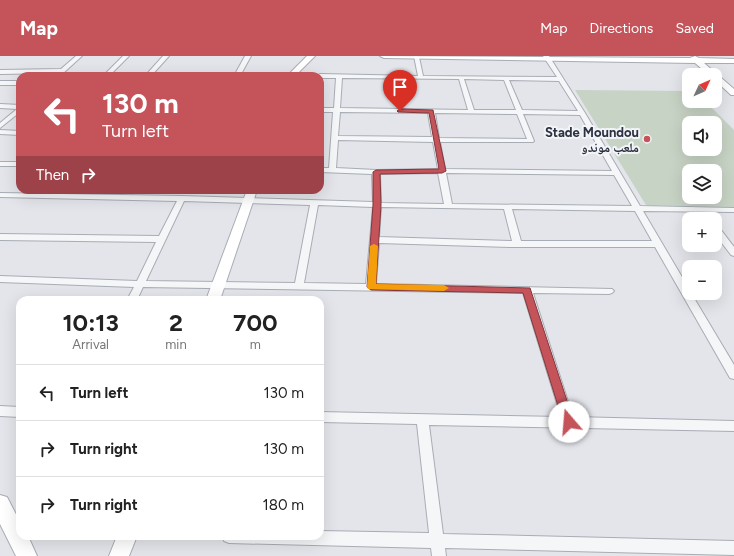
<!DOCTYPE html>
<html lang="en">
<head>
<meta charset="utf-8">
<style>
  body { margin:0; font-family:Figtree,"Noto Naskh Arabic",sans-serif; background:#f6f6f6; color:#222; height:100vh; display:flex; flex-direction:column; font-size:15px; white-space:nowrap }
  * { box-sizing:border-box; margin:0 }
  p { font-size:13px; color:#767676 }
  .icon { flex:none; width:22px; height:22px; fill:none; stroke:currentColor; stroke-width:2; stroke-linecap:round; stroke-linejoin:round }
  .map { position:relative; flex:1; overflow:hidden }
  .details { position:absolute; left:16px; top:240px; width:308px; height:244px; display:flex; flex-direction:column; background:#fff; border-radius:12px; box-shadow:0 4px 16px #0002 }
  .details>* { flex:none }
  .hud { position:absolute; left:16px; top:16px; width:308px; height:122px; border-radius:12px; box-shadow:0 4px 16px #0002; background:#c4535a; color:#fff; overflow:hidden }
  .needle { width:26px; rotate:46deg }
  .controls { position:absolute; left:682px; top:12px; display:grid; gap:8px }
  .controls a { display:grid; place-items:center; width:40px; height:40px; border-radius:8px; background:#fff; box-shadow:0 4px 16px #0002; font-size:20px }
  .pin { position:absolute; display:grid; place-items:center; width:34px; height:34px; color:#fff; margin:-41px -17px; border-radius:50% 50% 50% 0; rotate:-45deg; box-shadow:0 0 4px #0007 }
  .pin .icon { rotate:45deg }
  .me { position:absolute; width:44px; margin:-22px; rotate:342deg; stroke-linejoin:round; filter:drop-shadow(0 0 3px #0008) }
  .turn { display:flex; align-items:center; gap:14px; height:84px; padding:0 20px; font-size:18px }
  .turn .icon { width:52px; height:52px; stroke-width:2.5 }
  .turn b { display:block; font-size:28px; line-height:34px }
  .then { display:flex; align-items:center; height:38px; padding:0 20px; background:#0003; gap:8px; font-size:15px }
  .eta { display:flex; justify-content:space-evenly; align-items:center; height:68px; text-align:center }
  .eta b { font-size:24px; font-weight:700; line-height:28px }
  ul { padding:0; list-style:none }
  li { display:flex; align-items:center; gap:12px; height:56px; padding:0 20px; border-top:1px solid #e0e0e0 }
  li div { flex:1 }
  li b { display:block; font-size:15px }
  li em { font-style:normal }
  header { display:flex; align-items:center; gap:24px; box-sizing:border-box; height:56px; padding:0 20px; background:#c4535a; color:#fff }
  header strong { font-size:19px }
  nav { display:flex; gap:22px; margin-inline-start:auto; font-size:14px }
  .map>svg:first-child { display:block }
  .green { fill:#c7d3c5; fill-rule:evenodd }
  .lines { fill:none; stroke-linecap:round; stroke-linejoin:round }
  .street-casing { stroke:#a8acb4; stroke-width:2 }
  .secondary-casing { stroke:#a8acb4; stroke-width:2 }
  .street { fill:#f5f6f8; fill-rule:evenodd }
  .secondary { fill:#fff; fill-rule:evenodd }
  .route { fill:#c4535a; stroke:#7f363a }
  .slow { fill:#f59e0b }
  .poi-dot { fill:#c4535a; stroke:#f2f4f7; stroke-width:1.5 }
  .labels { text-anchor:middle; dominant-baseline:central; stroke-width:4; stroke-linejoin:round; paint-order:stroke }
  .far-poi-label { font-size:13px; font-weight:bold; fill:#2c3241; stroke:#f2f4f7; text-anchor:end }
</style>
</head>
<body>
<header>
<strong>Map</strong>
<nav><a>Map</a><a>Directions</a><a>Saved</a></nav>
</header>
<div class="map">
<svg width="734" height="500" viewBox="0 0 734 500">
  <rect width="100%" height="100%" fill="#e3e5ea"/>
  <path class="green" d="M575,34L689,35V45H705L734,74V151L646,149ZM689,67H715V93H689ZM689,115H715V141H689Z"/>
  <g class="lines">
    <defs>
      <g id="street">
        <polygon points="76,0 82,0 60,20 56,20 57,17 0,18 0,14 61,13"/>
        <polygon points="123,0 129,0 109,20 103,20"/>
        <polygon points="163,0 169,0 151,20 145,20"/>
        <polygon points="245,0 251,0 240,20 234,20"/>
        <path d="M414,0L419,1L423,20L557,21L543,0H549L585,57L640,150L734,152V156L643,155L689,233V237H691L734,309V323L730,322L655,191H511L379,187L376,228L612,233L614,235L612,237L609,238L533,237L573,361L734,365V375L429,369L443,478L734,485V499L445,492L446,500H432L431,492L229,487L224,485L222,480H320V475L429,477L417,368L320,366V356L561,361L523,237L143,231L137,244H127L134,231L0,226V220L137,225L156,186L0,184V178L159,180L177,145L0,141V137L182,140L373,146L372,118L320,116V112H329L333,56H320V52H334L336,22H320V20H317L320,18L418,20ZM342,22L459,23L468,54L340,52ZM464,23L504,24L516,54H474ZM509,24L559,25L578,55L522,54ZM340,56L428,57L432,81L338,80ZM435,57L517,58L527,83L439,82ZM523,58L580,59L612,115L445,113L440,86H533L534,85ZM338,84L433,86L438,113L376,114L336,112ZM438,117L444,148L381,147L380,118ZM446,117L614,119L632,150L452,148ZM184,145L310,149L295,227L146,225ZM318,149L373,151L366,228L304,227ZM381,151L504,153L512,185L379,181ZM512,153L635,155L652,185H521Z"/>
        <polygon points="291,18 301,20 288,20"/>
        <rect x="0" y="25" width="20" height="4"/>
        <polygon points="0,48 20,49 20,56 0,72 0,67 17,53 0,52"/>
        <polygon points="0,74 20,75 20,79 0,78"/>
        <rect x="0" y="106" width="20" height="4"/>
        <polygon points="715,169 718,170 734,191 734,200 731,199 715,178"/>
        <polygon points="0,350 20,351 20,361 0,360"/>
      </g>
      <g id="secondary">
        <polygon points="307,0 315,0 295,20 287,20"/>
        <polygon points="380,0 690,2 695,0 699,2 734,3 734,7 704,7 734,33 734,39 731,39 715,24 715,19 709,19 695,7 384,2"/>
        <polygon points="247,134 257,134 220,244 206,244"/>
        <polygon points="0,439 7,441 20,466 20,480 28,480 37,500 16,500 0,468"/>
        <polygon points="117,480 137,480 129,500 109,500"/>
      </g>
    </defs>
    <use href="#street" class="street-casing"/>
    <use href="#secondary" class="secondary-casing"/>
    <use href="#street" class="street"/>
    <use href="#secondary" class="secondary"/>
  </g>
  <polygon class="route" points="400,53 433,54 446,115 442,117 380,118 381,149 376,228 530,232 574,366 573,370 569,371 565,370 563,366 523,237 371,234 367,231 373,149 373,116 376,114 439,113 429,57 398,56 397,55"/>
  <polygon class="slow" points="374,188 378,190 376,228 444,229 449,232 444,235 368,233 367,231 370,190"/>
  <circle class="poi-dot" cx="647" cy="83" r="4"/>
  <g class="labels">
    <g class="far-poi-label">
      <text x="639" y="76">Stade Moundou<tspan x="639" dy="15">ملعب موندو</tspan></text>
    </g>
  </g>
</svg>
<div class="controls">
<a><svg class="needle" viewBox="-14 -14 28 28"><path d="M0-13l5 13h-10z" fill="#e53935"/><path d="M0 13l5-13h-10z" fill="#767676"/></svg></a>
<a><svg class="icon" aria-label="sound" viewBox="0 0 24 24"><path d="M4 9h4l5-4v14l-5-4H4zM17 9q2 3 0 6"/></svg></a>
<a><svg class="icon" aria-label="layers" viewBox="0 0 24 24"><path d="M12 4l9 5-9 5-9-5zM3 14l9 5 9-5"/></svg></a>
<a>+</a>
<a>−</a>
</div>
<div class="pin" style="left:400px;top:55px;background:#d93025"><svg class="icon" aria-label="arrive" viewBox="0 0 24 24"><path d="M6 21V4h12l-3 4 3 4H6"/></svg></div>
<svg class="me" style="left:569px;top:366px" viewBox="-20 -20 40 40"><circle r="19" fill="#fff"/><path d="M0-13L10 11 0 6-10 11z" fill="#c4535a"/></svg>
<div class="hud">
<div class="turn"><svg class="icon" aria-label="left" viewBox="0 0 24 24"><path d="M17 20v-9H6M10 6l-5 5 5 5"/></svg><div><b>130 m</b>Turn left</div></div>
<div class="then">Then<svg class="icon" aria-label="right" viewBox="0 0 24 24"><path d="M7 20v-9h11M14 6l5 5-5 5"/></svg></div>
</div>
<section class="details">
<div class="eta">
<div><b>10:13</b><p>Arrival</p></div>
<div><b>2</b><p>min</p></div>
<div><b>700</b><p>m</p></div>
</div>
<ul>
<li><svg class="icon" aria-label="left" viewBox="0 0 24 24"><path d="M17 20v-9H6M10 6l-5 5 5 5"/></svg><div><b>Turn left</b></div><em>130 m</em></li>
<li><svg class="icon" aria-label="right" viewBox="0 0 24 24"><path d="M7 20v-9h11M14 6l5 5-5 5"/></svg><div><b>Turn right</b></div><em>130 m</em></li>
<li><svg class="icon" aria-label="right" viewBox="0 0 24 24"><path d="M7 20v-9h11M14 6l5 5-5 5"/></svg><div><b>Turn right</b></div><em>180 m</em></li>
</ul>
</section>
</div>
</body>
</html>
